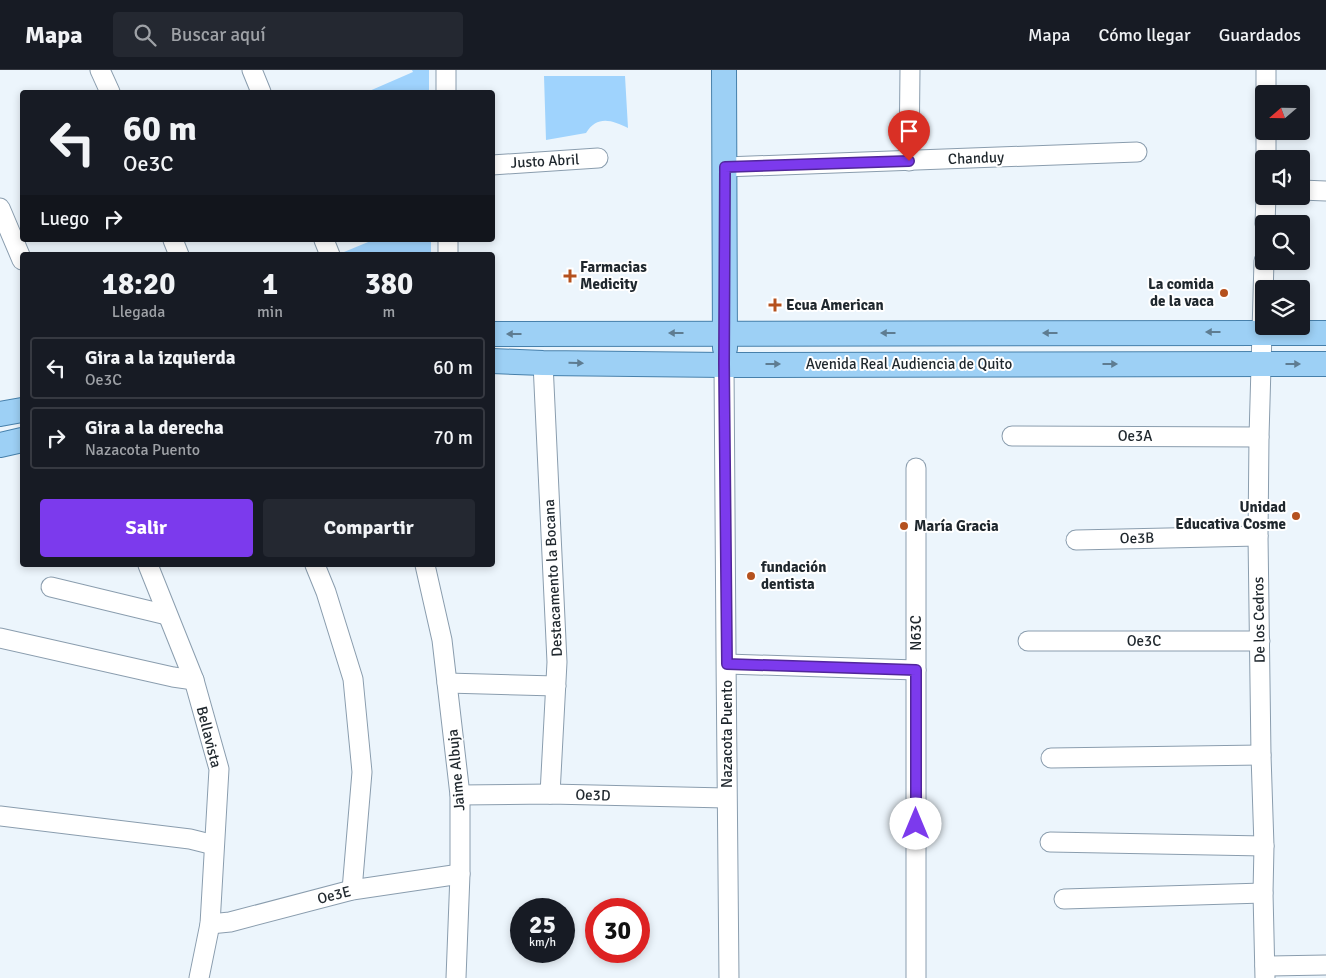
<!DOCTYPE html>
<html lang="es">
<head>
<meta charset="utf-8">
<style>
  body { margin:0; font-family:Signika,sans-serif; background:#242831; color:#f1f3f6; height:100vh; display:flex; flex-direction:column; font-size:19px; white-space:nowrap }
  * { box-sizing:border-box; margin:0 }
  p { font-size:16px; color:#9ea1a6 }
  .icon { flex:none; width:28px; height:28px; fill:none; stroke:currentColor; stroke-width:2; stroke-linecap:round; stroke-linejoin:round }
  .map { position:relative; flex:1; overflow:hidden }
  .sheet { position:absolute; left:20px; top:182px; width:475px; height:315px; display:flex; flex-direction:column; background:#171b24; border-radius:5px; box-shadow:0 2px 8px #0003 }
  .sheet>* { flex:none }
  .hud { position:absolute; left:20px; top:20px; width:475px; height:152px; border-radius:5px; box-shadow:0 2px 8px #0003; background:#171b24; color:#f1f3f6; overflow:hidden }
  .needle { width:32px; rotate:250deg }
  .tools { position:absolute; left:1255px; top:15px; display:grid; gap:10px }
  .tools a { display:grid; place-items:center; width:55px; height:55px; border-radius:5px; background:#171b24; box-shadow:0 2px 8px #0003; font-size:25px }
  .speed { position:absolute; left:510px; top:828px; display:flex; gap:10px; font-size:25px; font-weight:700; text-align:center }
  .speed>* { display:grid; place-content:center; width:65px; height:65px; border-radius:50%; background:#171b24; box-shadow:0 2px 8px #0003; line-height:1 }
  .speed small { font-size:12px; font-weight:400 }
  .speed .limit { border:8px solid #d22; background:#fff; color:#111 }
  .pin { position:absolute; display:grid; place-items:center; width:42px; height:42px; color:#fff; margin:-51px -21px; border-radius:50% 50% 50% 0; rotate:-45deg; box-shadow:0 0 5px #0007 }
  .pin .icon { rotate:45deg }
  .me { position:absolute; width:55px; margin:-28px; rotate:0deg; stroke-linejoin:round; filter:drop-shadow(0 0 4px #0008) }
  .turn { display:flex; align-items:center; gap:18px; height:105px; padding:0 20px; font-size:22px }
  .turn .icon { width:65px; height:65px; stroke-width:2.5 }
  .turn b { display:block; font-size:35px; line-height:42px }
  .then { display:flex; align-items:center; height:48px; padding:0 20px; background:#0003; gap:10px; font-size:19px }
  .eta { display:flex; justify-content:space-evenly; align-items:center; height:85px; text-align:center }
  .eta b { font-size:30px; font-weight:700; line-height:35px }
  .primary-button { display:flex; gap:10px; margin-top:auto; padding:10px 20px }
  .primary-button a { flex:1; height:58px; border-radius:5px; background:#7c3aed; color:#fff; font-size:20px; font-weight:700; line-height:58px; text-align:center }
  .primary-button a+a { background:#242831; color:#f1f3f6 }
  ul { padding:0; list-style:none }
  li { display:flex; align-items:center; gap:15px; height:62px; margin:0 10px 8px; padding:0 10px; border:2px solid #363941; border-radius:5px }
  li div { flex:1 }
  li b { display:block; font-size:19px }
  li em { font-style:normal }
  header { display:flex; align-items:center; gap:30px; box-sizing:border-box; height:70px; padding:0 25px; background:#171b24; border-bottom:1px solid #363941 }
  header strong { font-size:24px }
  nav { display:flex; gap:28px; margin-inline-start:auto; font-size:18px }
  .search { width:350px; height:45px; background:#242831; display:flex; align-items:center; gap:12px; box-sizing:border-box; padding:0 18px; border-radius:5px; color:#9ea1a6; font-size:19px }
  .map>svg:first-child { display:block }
  .green { fill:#9fd3fd }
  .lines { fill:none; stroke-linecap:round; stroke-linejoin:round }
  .minor-casing { stroke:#8a9dae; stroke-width:21 }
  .major-casing { stroke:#4780ab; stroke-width:26 }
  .minor { stroke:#fff; stroke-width:19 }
  .major { stroke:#9dd0f5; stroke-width:24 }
  .oneway { fill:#5e7c91 }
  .route-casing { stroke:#51269a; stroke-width:12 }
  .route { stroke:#7c3aed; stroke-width:9 }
  .poi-dot { fill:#b5511e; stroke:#fff; stroke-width:2 }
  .labels { text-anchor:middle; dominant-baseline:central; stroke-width:4; stroke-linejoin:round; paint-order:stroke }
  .street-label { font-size:15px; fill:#1f272d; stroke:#fff }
  .poi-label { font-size:15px; font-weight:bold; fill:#1f272d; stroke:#fff; text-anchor:start }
</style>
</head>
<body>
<header>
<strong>Mapa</strong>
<div class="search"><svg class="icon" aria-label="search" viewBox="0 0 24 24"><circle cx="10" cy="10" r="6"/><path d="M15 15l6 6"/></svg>Buscar aquí</div>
<nav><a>Mapa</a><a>Cómo llegar</a><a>Guardados</a></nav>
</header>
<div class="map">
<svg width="1326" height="908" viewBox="0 0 1326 908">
  <rect width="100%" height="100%" fill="#ecf5fc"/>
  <g class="green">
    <polygon points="412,0 429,0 429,22 367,22 413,2"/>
    <path d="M544,6H625L628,58C612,50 597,45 586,63L546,70Z"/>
    <polygon points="373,170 431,170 431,185 345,185 344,182"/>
  </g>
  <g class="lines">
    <defs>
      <g id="minor">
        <polyline points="100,0 110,22"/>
        <polyline points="252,0 261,22"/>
        <polyline points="1266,0 1266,24"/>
        <polyline points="446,22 446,0"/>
        <polyline points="1266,61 1266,89"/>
        <polyline points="909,91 910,0"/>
        <polyline points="492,95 598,88"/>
        <polyline points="725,97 1137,82"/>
        <polyline points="1301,120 1326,121"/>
        <polyline points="0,138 22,190"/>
        <polyline points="1265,154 1266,126"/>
        <polyline points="173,170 179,185"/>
        <polyline points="324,170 330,185"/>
        <polyline points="448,170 448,185"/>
        <polyline points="1264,191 1259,367 1258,466 1261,685 1264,776 1263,823 1265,908"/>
        <polyline points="543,293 557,592 550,724"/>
        <path d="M724,295C726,499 726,704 729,908"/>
        <polyline points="1012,366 1259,367"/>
        <polyline points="916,398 916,908"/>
        <polyline points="1076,470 1258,466"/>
        <polyline points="148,495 194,610 219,699 210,854 199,908"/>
        <polyline points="315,495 326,522 353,609 362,702 352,820"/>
        <polyline points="425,495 442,570 460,725 460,804 456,908"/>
        <polyline points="51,517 167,545"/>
        <polyline points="0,568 173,607 194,610"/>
        <polyline points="1028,571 1260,571"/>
        <polyline points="727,594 916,600"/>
        <polyline points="447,613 556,616"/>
        <polyline points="1051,688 1261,685"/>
        <polyline points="460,725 550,724 726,728"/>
        <polyline points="0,746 190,769 214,775"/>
        <polyline points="1050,772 1264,776"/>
        <polyline points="1064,829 1263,823"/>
        <polyline points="210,854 230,852 352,820 460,804"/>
        <polyline points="1265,896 1326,895"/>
      </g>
      <g id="major">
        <polyline points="724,0 725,278"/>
        <polyline points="492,264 1326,263"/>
        <polyline points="492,291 543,293 724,295 1326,294"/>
        <polyline points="0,344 22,340"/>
        <polyline points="0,375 22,370"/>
      </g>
    </defs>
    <use href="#minor" class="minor-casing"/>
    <use href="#major" class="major-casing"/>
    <use href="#minor" class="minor"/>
    <use href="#major" class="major"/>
  </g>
  <defs><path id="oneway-solid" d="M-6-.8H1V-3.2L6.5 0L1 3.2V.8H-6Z" transform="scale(1.25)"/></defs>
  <g class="oneway">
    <use href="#oneway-solid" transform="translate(1213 262) rotate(180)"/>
    <use href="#oneway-solid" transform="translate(676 263) rotate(180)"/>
    <use href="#oneway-solid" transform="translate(888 263) rotate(180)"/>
    <use href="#oneway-solid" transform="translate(1050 263) rotate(180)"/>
    <use href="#oneway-solid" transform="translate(514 264) rotate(180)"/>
    <use href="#oneway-solid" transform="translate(576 293) rotate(1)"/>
    <use href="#oneway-solid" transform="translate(773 294)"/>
    <use href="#oneway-solid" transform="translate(1110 294)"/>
    <use href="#oneway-solid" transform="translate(1293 294)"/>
  </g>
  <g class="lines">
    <defs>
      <polyline id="route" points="909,91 725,97 724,294 727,594 916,600 916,754"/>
    </defs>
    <use href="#route" class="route-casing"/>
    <use href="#route" class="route"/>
  </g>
  <g class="poi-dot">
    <path d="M567.5 198.5h5v5h5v5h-5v5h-5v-5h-5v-5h5z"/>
    <circle cx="1224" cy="223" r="5"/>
    <path d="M772.5 227.5h5v5h5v5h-5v5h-5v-5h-5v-5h5z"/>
    <circle cx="1296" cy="446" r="5"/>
    <circle cx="904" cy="456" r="5"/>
    <circle cx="751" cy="506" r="5"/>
  </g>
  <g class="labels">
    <g class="street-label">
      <text transform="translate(976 88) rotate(-2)">Chanduy</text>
      <text transform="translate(545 91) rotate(-3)">Justo Abril</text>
      <text x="909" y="294">Avenida Real Audiencia de Quito</text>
      <text x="1135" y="366">Oe3A</text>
      <text transform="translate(1137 468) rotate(-1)">Oe3B</text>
      <text transform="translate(553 508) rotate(-93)">Destacamento la Bocana</text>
      <text transform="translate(1259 550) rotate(-91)">De los Cedros</text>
      <text transform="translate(916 563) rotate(-90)">N63C</text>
      <text x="1144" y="571">Oe3C</text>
      <text transform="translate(727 664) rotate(-90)">Nazacota Puento</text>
      <text transform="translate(209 667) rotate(76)">Bellavista</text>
      <text transform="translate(456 700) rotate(-95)">Jaime Albuja</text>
      <text transform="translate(593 725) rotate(2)">Oe3D</text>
      <text transform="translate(334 825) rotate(-14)">Oe3E</text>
    </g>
    <g class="poi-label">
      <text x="580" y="197">Farmacias<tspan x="580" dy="17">Medicity</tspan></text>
      <text x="1214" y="214" text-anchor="end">La comida<tspan x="1214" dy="17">de la vaca</tspan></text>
      <text x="786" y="235">Ecua American</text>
      <text x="1286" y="437" text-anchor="end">Unidad<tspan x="1286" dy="17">Educativa Cosme</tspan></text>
      <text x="914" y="456">María Gracia</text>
      <text x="761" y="497">fundación<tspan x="761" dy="17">dentista</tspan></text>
    </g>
  </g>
</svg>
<div class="tools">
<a><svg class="needle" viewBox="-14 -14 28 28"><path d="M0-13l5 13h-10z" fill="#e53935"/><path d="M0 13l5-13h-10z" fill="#9ea1a6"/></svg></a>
<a><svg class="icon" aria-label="sound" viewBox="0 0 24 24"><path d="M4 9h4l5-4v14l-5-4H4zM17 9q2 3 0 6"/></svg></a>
<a><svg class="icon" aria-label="search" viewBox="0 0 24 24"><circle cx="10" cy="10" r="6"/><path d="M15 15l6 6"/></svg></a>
<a><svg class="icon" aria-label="layers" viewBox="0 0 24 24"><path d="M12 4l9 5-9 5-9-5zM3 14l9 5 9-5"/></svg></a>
</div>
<div class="speed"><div>25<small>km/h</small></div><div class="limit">30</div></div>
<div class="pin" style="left:909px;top:91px;background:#d93025"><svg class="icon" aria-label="arrive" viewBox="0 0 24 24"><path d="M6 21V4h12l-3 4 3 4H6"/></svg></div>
<svg class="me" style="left:916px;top:754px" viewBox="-20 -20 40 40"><circle r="19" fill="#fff"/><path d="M0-13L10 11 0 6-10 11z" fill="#7c3aed"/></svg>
<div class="hud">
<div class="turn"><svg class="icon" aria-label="left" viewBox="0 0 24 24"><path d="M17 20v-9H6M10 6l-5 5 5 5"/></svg><div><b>60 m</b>Oe3C</div></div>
<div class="then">Luego<svg class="icon" aria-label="right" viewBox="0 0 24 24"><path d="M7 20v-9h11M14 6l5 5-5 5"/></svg></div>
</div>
<section class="sheet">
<div class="eta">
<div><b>18:20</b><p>Llegada</p></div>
<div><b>1</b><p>min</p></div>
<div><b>380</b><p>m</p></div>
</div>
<ul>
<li><svg class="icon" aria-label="left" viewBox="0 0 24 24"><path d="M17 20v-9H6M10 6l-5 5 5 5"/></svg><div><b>Gira a la izquierda</b><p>Oe3C</p></div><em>60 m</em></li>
<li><svg class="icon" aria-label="right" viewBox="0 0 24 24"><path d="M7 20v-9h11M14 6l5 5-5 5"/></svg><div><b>Gira a la derecha</b><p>Nazacota Puento</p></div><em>70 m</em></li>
</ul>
<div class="primary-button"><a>Salir</a><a>Compartir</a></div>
</section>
</div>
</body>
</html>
